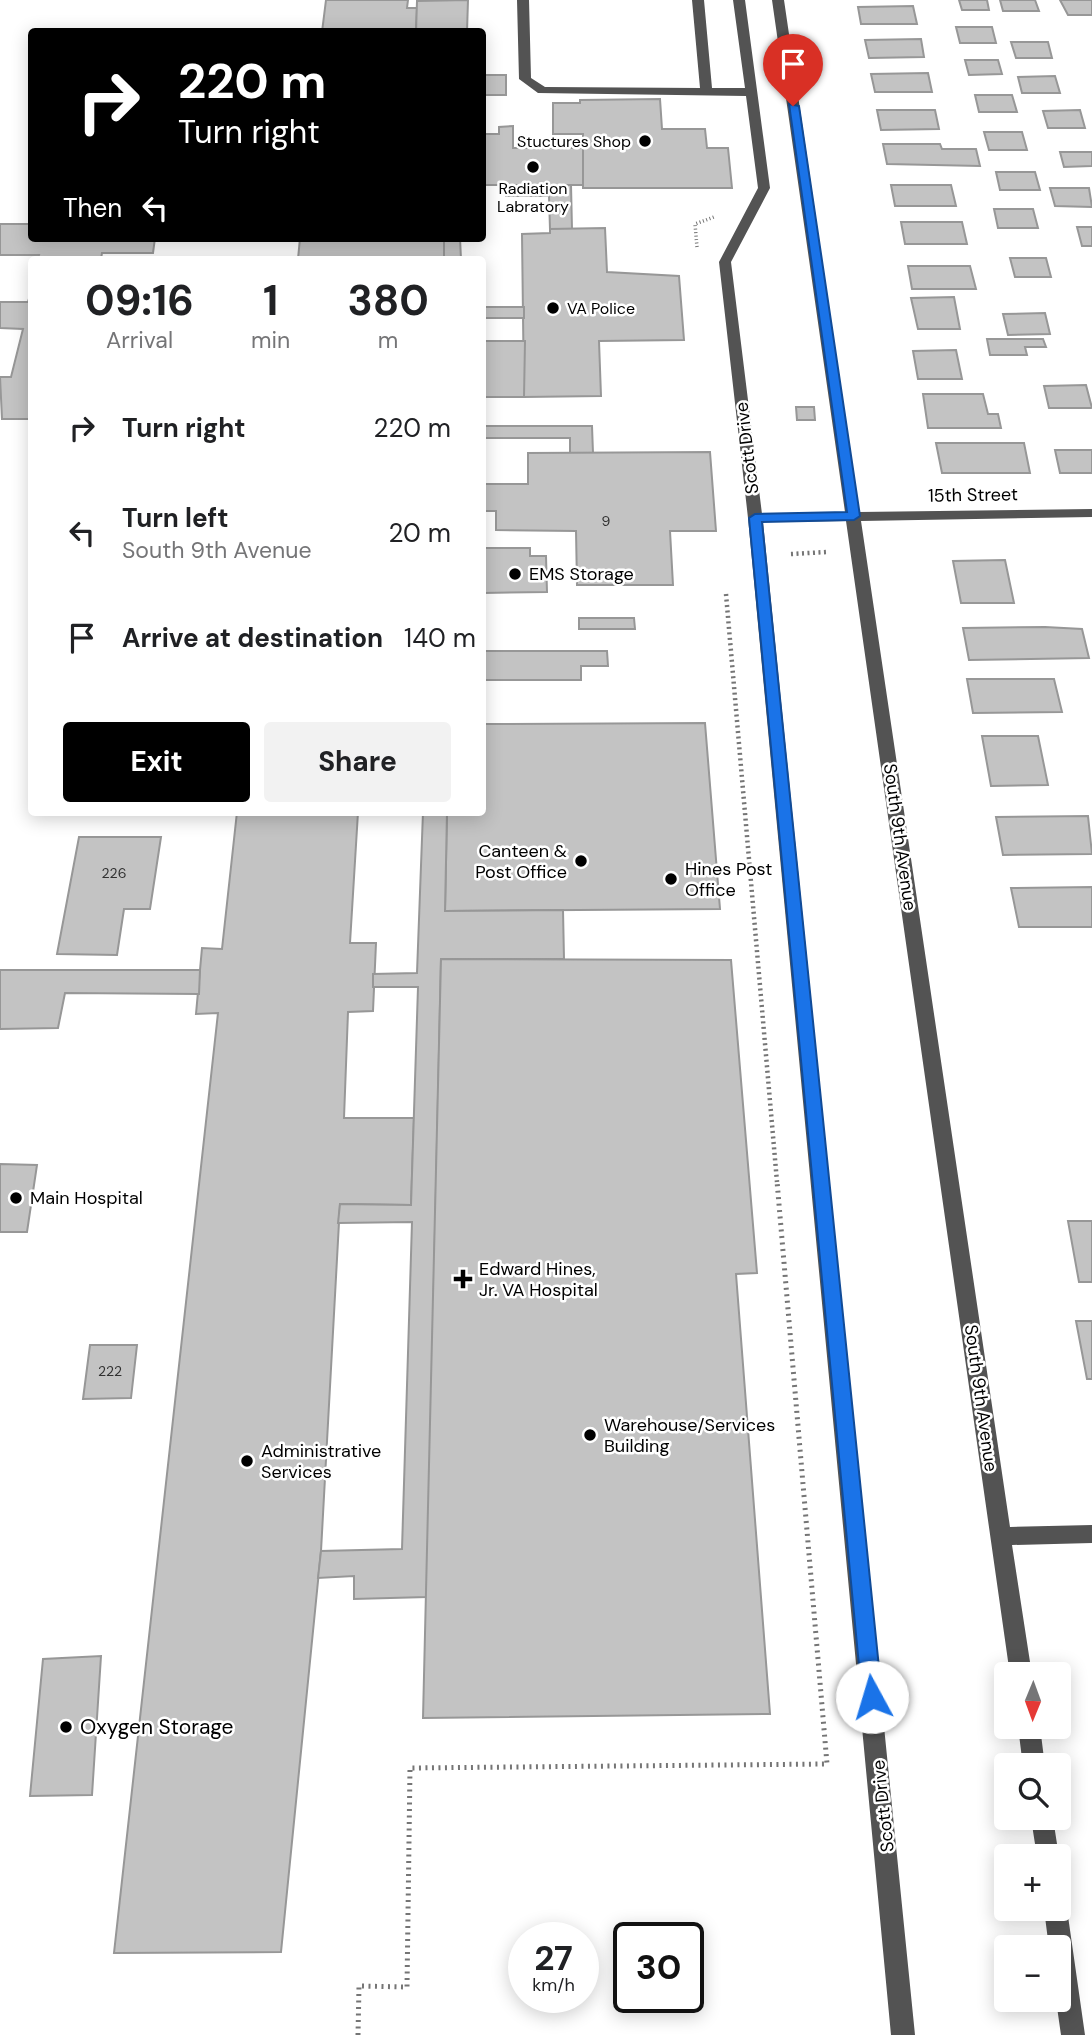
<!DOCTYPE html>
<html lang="en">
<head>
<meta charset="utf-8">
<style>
  body { margin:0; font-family:"DM Sans",sans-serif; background:#f2f2f2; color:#202124; height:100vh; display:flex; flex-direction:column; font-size:26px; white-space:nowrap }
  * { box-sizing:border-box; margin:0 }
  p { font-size:23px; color:#757577 }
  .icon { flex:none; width:38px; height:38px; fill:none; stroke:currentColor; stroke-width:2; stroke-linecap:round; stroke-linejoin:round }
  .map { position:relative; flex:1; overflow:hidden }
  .panel { position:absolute; left:28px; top:256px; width:458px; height:560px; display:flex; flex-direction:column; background:#fff; border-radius:7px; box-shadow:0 4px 18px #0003 }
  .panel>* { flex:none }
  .banner { position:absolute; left:28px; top:28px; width:458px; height:214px; border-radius:7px; box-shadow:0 4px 18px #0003; background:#000; color:#fff; overflow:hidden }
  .needle { width:46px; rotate:181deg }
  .tools { position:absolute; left:994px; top:1662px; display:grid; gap:14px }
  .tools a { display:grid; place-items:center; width:77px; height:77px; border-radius:7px; background:#fff; box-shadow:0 4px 18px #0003; font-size:35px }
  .speed { position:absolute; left:508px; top:1922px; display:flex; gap:14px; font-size:35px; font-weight:700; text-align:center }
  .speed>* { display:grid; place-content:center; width:91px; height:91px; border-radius:50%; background:#fff; box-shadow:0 4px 18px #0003; line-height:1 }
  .speed small { font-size:18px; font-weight:400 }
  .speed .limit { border:4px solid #111; border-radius:10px; background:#fff; color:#111 }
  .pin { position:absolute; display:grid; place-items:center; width:60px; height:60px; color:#fff; margin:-72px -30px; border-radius:50% 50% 50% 0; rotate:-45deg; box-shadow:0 0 7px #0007 }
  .pin .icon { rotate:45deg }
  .me { position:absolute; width:77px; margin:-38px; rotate:354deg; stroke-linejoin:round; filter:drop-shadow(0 0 5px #0008) }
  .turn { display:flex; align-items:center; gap:24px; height:147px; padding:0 35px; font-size:32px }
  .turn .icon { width:91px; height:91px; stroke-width:2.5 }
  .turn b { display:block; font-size:49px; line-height:60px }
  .then { display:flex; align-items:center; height:66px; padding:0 35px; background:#0003; gap:14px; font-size:26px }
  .eta { display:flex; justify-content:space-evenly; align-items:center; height:119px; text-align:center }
  .eta b { font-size:42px; font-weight:700; line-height:49px }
  .button { display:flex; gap:14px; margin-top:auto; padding:14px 35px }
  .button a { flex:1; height:80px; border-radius:7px; background:#000; color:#fff; font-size:28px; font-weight:700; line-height:80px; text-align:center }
  .button a+a { background:#f2f2f2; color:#202124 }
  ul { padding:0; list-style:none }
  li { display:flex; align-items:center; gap:21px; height:105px; padding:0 35px }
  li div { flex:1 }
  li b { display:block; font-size:26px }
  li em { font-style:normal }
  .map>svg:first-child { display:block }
  .building { fill:#c3c3c3; stroke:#979797; stroke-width:2 }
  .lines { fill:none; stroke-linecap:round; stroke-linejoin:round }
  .path-far2 { stroke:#757575; stroke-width:3.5; stroke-dasharray:1 2.5; stroke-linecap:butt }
  .path-far1 { stroke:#757575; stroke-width:4.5; stroke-dasharray:2 3.5; stroke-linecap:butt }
  .path { stroke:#757575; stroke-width:5; stroke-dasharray:2 4.5; stroke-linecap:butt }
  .minor { fill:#535353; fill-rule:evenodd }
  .route { fill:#1a73e8; stroke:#114b97; stroke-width:2 }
  .poi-dot { fill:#000; stroke:#fff; stroke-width:2.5 }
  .labels { text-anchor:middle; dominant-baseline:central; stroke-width:5; stroke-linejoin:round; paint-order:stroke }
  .number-label { font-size:14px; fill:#313131 }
  .far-poi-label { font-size:16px; fill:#000; stroke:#fff; text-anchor:end }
  .street-label { font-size:18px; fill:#000; stroke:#fff }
  .poi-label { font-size:18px; fill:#000; stroke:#fff; text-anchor:start }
  .near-poi-label { font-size:21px; fill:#000; stroke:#fff; text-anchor:start }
</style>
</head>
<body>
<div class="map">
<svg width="1092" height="2035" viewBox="0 0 1092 2035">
  <rect width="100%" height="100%" fill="#fff"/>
  <g class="building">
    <polygon points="326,0 408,0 407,8 417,8 416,32 322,32"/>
    <polygon points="468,0 467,32 416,32 417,1"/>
    <polygon points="959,0 987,0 989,10 962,10"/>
    <polygon points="1000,0 1035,0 1039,11 1003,11"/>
    <polygon points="1060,0 1092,0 1092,15 1068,15"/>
    <polygon points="913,6 917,24 861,24 858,7"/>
    <polygon points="956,27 992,27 996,43 960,43"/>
    <polygon points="921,39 924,57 869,58 865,40"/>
    <polygon points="1011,42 1048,42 1052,58 1016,58"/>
    <polygon points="965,60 998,60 1002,74 969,75"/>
    <polygon points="928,73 932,92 875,92 871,74"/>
    <rect x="483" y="75" width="23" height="20"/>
    <polygon points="1055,76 1060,93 1022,93 1018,77"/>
    <polygon points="975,95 1012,95 1017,112 979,112"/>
    <polygon points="660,99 662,129 705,129 707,148 728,148 732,188 583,188 583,134 553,134 553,103 580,103 580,100"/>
    <polygon points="877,110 935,110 939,129 881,130"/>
    <polygon points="1080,110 1085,128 1048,128 1043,111"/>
    <polygon points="513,126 513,148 583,148 583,185 483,185 483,134 499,134 499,127"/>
    <polygon points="984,132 1022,132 1027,150 989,150"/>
    <polygon points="883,144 940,144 942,149 976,149 980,166 887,164"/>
    <polygon points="1060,152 1092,152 1092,166 1064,167"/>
    <polygon points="996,172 1035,172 1040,190 1000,190"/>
    <polygon points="506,185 571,185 572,229 550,229 549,196 506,196"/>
    <polygon points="891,185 951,185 956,206 895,206"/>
    <polygon points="1050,188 1089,188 1092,207 1055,206"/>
    <polygon points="994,209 1033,209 1038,228 998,228"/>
    <polygon points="901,222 962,222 967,244 905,244"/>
    <polygon points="0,224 32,224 32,238 155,238 153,253 102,253 101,259 38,259 39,255 0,255"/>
    <polygon points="1077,227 1092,227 1092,246 1082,246"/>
    <polygon points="605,228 607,272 679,276 684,340 599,341 601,396 524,397 522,234 550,233 550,229"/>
    <polygon points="300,238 444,238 444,259 298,259"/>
    <polygon points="444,238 460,238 461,259 444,259"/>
    <polygon points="1010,258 1046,258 1051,277 1015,277"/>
    <polygon points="908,266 970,266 976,289 912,289"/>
    <polygon points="32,288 32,419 2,419 0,377 11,377 23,329 0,328 0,302 28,302"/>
    <polygon points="954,297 960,329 918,329 911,298"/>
    <rect x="483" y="307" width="41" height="11"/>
    <polygon points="1045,313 1050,334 1008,335 1003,314"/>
    <polygon points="987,339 1043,339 1046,347 1025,347 1027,355 990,355"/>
    <polygon points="483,341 525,341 524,397 483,397"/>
    <polygon points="956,350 962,379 918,379 913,351"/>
    <polygon points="1086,385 1092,408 1049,408 1044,386"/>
    <polygon points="923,394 983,394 988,414 998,414 1001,428 928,428"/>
    <polygon points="796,407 814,407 815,420 797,420"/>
    <polygon points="483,426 592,426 593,453 570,453 570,438 483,438"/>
    <polygon points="936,443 1024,443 1030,473 942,473"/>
    <polygon points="1055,450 1092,450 1092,473 1060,473"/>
    <polygon points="710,452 716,531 670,531 673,585 577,585 576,531 496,530 496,511 483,511 483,484 528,484 528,453"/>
    <polygon points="483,548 530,548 530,556 546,556 547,592 483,593"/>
    <polygon points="1005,560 1014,603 961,603 953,561"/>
    <polygon points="579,618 634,618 635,629 579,629"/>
    <polygon points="1045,627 1082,629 1089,658 969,660 963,628"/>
    <polygon points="483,651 607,651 608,666 581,666 581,680 483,680"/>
    <polygon points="967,679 1054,679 1062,712 973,713"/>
    <polygon points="705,723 720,909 445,911 447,812 483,812 483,724"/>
    <polygon points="982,736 1038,736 1048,785 991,786"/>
    <polygon points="237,812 358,812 350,943 376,943 373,1011 348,1012 344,1118 414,1118 411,1205 340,1204 321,1551 281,1952 114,1953 218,1013 196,1014 202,948 222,949"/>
    <polygon points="423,812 447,812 445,911 563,910 564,959 441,959 427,1597 354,1599 354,1576 318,1578 321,1551 402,1549 412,1222 338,1223 340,1204 411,1205 418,987 373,987 373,974 417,973"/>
    <polygon points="1088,816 1092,854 1003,855 996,817"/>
    <polygon points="79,837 161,837 150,909 124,909 117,955 57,954"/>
    <polygon points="1092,887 1092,927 1019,927 1011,888"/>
    <polygon points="441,959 731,960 757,1273 736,1274 770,1714 423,1718"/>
    <polygon points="0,970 200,970 199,994 65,993 58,1028 0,1029"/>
    <polygon points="0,1164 37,1165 27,1232 0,1232"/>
    <polygon points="1068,1221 1092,1221 1092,1282 1079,1282"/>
    <polygon points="1076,1321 1092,1321 1092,1379 1087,1379"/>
    <polygon points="90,1345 137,1345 131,1398 83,1399"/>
    <polygon points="101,1656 92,1795 30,1796 43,1659"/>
  </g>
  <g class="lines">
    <polyline class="path-far2" points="697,247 695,224 714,217"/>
    <g class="path-far1">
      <polyline points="791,554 827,552"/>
      <polyline points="726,594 777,1182"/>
    </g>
    <polyline class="path" points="358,2035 359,1986 407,1987 410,1768 827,1764 777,1181"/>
    <g class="minor">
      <polygon points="517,0 529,0 531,78 545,87 700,88 692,0 704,0 712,88 745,88 733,0 745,0 770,188 731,262 762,514 845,512 772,0 784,0 859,512 1092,509 1092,517 861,521 1010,1527 1092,1525 1092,1543 1012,1545 1032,1675 1010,1675 846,521 763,522 915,2035 891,2035 748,518 719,262 758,188 746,96 538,93 519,79"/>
      <polygon points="1018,1727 1040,1727 1045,1766 1023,1766"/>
      <polygon points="1031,1818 1053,1818 1059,1857 1059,1858 1037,1857"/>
      <polygon points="1059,1900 1063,1901 1067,1909 1085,2035 1061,2035 1056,2000 1059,2000 1059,1948 1049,1948 1044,1909 1059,1909"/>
    </g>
  </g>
  <polygon class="route" points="789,104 799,106 860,516 854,520 762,522 882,1697 879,1704 872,1706 865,1704 862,1697 749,518 755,514 847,512"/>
  <g class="poi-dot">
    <circle cx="645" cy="141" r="7"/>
    <circle cx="533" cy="167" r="7"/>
    <circle cx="553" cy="308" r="7"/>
    <circle cx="515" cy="574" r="7"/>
    <circle cx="581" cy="861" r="7"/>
    <circle cx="671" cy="879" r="7"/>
    <circle cx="16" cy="1198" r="7"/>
    <path d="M459.5 1268.5h7v7h7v7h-7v7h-7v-7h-7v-7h7z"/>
    <circle cx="590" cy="1435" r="7"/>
    <circle cx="247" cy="1461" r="7"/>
    <circle cx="66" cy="1727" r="7"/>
  </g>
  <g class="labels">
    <g class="number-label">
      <text x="606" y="521">9</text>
      <text x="114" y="873">226</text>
      <text x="110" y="1371">222</text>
    </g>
    <g class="far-poi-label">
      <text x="631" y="141">Stuctures Shop</text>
      <text x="533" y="188" text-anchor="middle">Radiation<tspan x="533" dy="18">Labratory</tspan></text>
      <text x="567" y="308" text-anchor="start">VA Police</text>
    </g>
    <g class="street-label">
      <text transform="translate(747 448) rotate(-97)">Scott Drive</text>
      <text transform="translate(973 495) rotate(-1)">15th Street</text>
      <text transform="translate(900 837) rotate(82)">South 9th Avenue</text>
      <text transform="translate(981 1398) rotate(82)">South 9th Avenue</text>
      <text transform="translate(883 1806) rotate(-96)">Scott Drive</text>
    </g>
    <g class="poi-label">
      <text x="529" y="574">EMS Storage</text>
      <text x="567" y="851" text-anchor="end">Canteen &amp;<tspan x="567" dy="21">Post Office</tspan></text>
      <text x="685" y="869">Hines Post<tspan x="685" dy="21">Office</tspan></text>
      <text x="30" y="1198">Main Hospital</text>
      <text x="479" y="1269">Edward Hines,<tspan x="479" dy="21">Jr. VA Hospital</tspan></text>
      <text x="604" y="1425">Warehouse/Services<tspan x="604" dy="21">Building</tspan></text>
      <text x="261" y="1451">Administrative<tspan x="261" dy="21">Services</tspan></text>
    </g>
    <g class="near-poi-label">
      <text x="80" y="1727">Oxygen Storage</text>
    </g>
  </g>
</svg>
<div class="tools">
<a><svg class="needle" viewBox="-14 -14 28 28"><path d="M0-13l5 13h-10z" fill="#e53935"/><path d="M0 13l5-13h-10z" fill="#757577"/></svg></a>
<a><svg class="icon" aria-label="search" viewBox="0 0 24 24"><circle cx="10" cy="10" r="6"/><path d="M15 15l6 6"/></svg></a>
<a>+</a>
<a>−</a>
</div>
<div class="speed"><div>27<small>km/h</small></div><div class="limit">30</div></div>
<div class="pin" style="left:793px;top:106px;background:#d93025"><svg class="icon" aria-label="arrive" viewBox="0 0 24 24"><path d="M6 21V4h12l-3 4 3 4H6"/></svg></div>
<svg class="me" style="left:872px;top:1697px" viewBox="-20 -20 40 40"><circle r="19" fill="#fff"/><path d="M0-13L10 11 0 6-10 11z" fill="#1a73e8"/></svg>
<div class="banner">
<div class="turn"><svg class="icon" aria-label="right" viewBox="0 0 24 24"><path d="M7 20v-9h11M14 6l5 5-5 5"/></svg><div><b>220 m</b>Turn right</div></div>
<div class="then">Then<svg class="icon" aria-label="left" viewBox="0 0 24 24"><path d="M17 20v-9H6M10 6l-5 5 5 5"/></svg></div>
</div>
<section class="panel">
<div class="eta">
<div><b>09:16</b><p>Arrival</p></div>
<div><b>1</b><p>min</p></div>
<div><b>380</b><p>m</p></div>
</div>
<ul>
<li><svg class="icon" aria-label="right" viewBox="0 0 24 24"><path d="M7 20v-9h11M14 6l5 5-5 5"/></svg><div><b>Turn right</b></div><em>220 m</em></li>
<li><svg class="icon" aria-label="left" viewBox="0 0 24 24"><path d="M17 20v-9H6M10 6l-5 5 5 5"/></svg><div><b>Turn left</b><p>South 9th Avenue</p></div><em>20 m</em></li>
<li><svg class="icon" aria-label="arrive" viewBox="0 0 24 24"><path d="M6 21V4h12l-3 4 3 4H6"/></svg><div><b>Arrive at destination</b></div><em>140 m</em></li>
</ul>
<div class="button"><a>Exit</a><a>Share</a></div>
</section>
</div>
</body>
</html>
